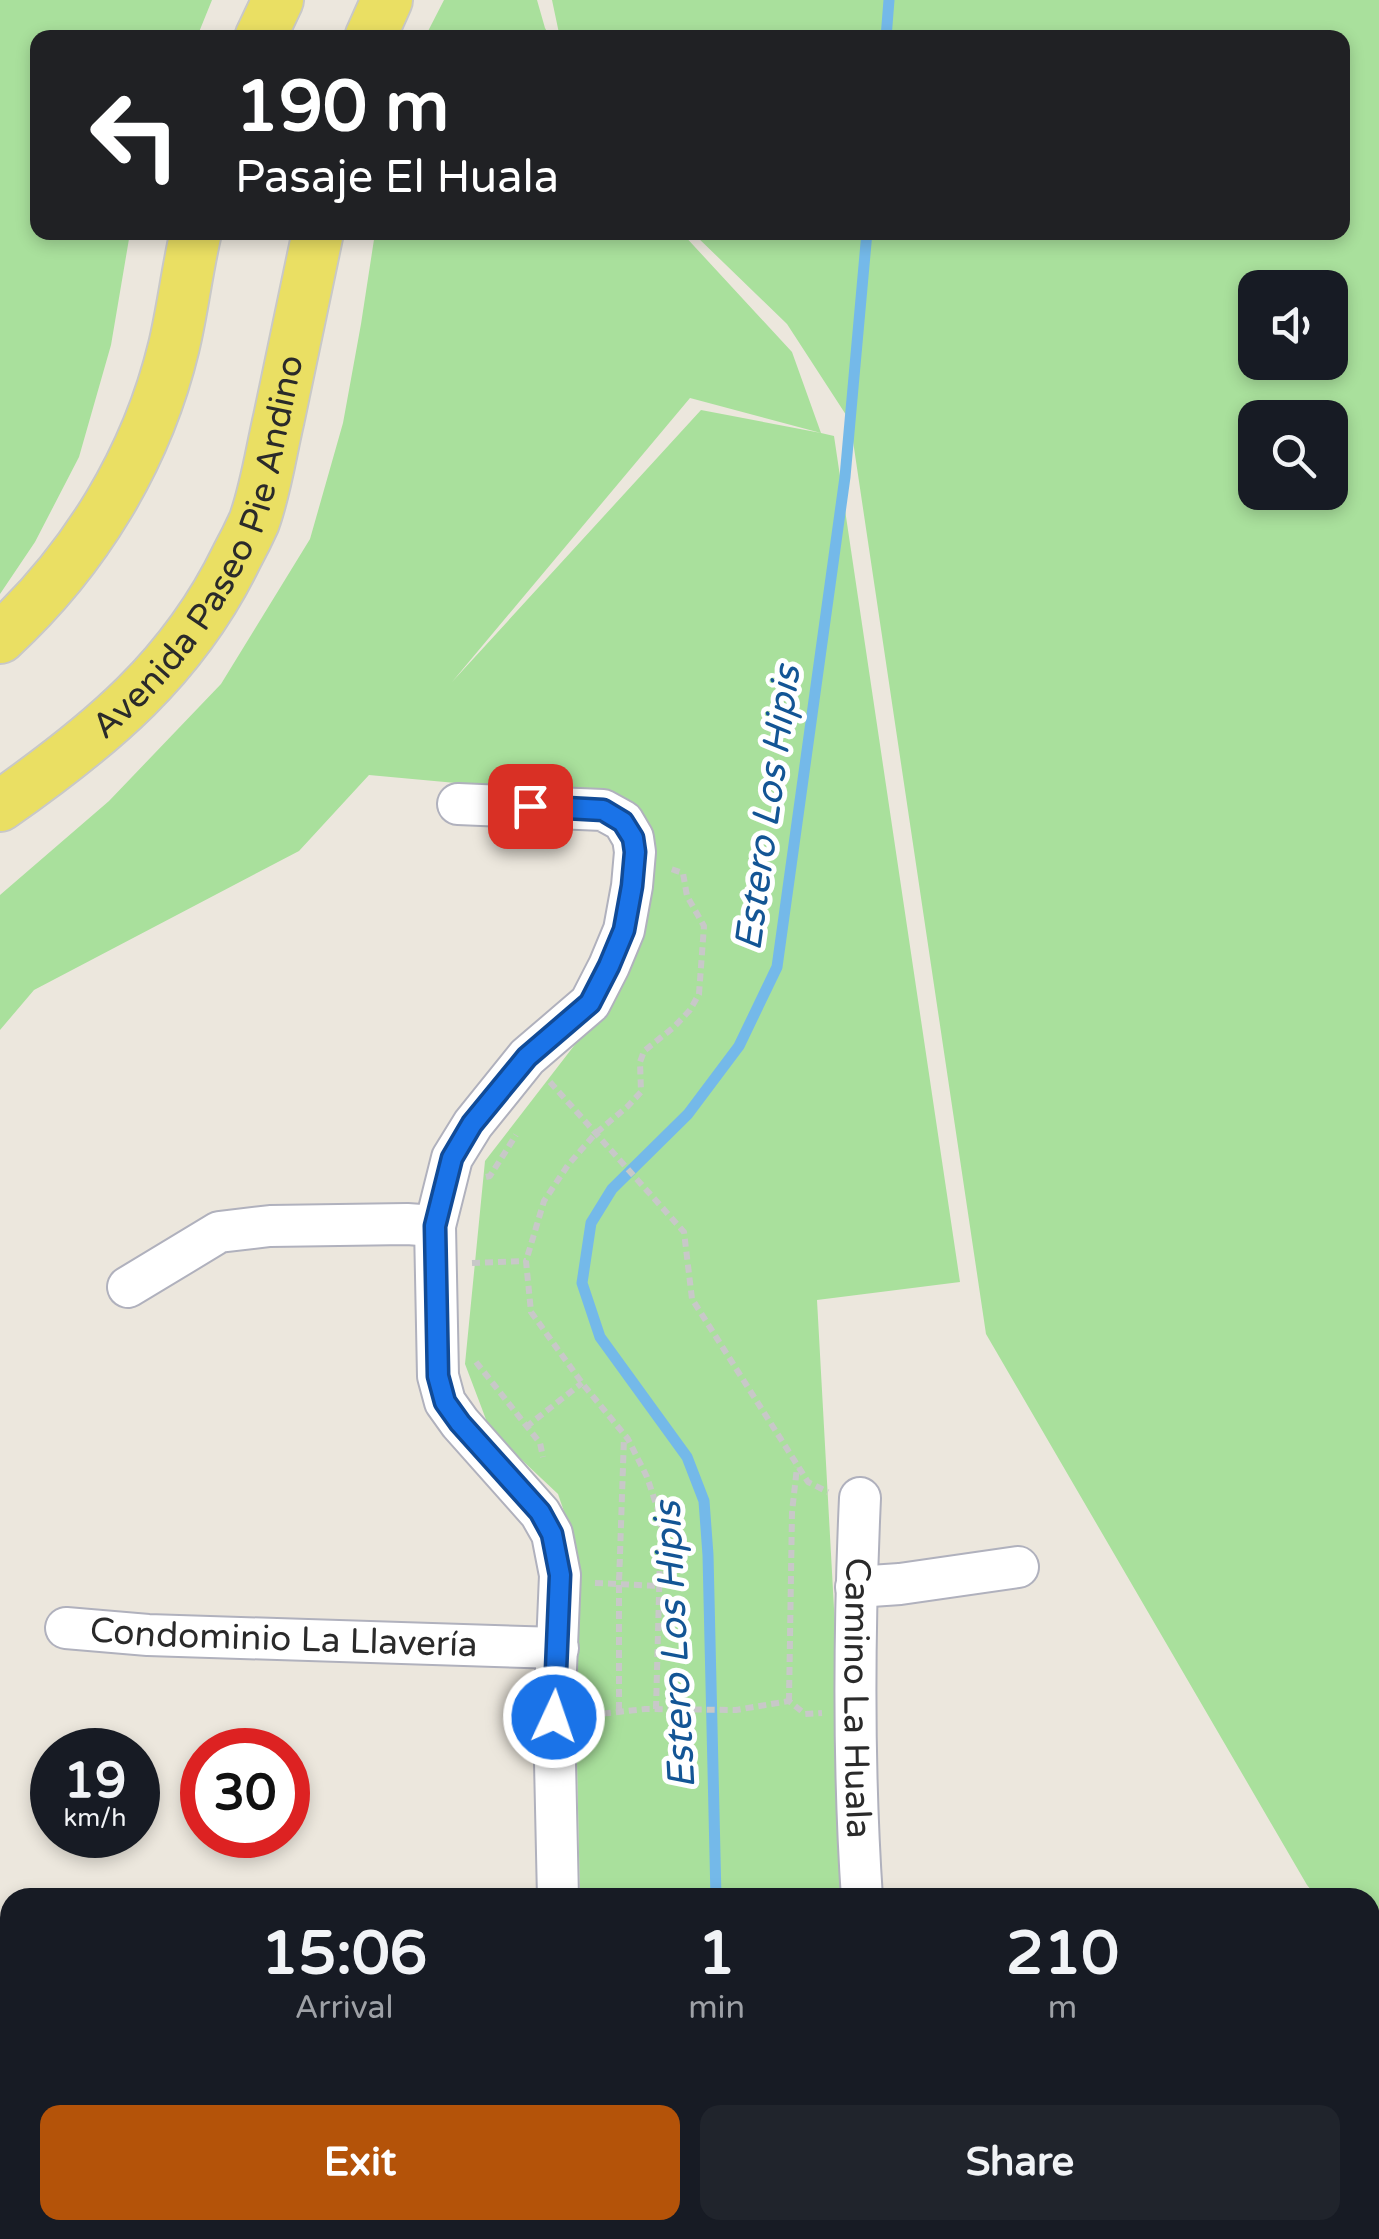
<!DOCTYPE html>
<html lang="en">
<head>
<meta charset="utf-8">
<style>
  body { margin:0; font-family:"Varela Round",sans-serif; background:#20242c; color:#f1f3f6; height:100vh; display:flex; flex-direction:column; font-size:38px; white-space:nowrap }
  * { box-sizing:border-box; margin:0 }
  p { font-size:32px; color:#9ea1a6 }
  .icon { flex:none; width:55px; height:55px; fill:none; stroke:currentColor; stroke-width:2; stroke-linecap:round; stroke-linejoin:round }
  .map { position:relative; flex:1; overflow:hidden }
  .side { position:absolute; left:0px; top:1888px; width:1380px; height:352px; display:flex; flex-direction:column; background:#171b24; border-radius:30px 30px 0 0; box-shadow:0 5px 15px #0003 }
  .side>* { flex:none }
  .banner { position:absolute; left:30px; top:30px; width:1320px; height:210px; border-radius:20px; box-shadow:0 5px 15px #0003; background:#202124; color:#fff; overflow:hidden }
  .buttons { position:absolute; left:1238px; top:270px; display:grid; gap:20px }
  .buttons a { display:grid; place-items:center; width:110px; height:110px; border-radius:20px; background:#171b24; box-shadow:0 5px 15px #0003; font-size:50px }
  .speed { position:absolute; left:30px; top:1728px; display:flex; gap:20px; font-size:50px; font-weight:700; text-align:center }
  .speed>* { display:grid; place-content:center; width:130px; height:130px; border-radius:50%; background:#171b24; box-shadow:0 5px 15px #0003; line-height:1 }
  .speed small { font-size:25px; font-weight:400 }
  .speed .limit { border:15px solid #d22; background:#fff; color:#111 }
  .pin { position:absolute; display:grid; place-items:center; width:85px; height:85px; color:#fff; margin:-42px; border-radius:20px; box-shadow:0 5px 15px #0006 }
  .me { position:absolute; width:110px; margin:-55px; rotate:3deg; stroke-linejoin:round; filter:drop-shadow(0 0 8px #0008) }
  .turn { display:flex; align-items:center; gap:35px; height:210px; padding:0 40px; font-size:45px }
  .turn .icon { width:130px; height:130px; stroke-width:2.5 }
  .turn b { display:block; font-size:70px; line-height:85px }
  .eta { display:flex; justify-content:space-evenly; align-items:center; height:170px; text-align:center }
  .eta b { font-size:60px; font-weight:700; line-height:70px }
  .cta { display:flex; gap:20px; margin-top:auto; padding:20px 40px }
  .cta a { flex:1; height:115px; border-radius:20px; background:#b45309; color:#fff; font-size:40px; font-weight:700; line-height:115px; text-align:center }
  .cta a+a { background:#20242c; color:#f1f3f6 }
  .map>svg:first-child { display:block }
  .green { fill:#a9e09c; fill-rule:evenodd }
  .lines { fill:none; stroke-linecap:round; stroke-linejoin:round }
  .stream { stroke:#74b9e9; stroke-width:11 }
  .minor-casing { stroke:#b0b1bd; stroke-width:44 }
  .major-casing { stroke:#c8c8c8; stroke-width:54 }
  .path { stroke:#c8c8c8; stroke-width:6; stroke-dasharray:8 5; stroke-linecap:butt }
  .minor { stroke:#fff; stroke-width:40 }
  .major { stroke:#eadf63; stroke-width:50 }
  .route-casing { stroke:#114b97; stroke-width:25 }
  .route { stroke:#1a73e8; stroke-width:18 }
  .labels { text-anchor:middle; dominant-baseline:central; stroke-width:10; stroke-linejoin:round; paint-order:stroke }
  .street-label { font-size:35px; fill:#2a2a2a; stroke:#fff }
  .water-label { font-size:38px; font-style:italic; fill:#135595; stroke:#fff }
</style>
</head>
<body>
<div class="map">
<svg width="1379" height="2239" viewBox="0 0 1379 2239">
  <rect width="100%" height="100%" fill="#ece7dd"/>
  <g class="green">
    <polygon points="0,0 212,0 197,37 38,38 38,232 130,233 111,345 79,457 35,542 0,594"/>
    <polygon points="444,0 537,0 545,28 550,37 425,37"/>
    <path d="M552,0H1379V1980L1370,1968V1898L1317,1897L1307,1885L986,1334L850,421L787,324L693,233L1342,232V38H560ZM1255,288H1330V362H1255ZM1255,418H1330V492H1255Z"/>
    <path d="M375,233H682L792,352L821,433L834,436L960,1282L817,1300L839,1699L846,1897H580L572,1535L558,1494L490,1430L465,1364L485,1161L624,981L651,849L598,796L369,775L299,851L34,990L0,1030V895L109,801L221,684L310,539L343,423L361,324ZM690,398L821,433L701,410L452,682Z"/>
    <rect x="588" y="2230" width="268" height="9"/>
  </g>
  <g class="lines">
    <g class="stream">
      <polyline points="886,38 889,0"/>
      <polyline points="716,1898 708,1555 704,1501 687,1457 600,1337 582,1283 591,1223 612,1189 688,1114 739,1046 777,967 845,477 867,232"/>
      <polyline points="723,2230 723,2239"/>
    </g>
    <defs>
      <g id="minor">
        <polyline points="458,804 603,810 623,821 633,838 635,852 632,886 624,930 609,966 590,1003 527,1057 473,1124 452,1158 435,1226 438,1376 445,1402 460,1423 540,1513 552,1534 560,1575 554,1717 558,1898"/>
        <polyline points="128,1287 219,1232 270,1226 407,1224 435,1226"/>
        <path id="s1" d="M860,1498C854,1631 853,1765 862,1898"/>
        <polyline points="856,1587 900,1584 1018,1567"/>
        <path id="s2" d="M66,1628L148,1635L558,1648"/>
        <polyline points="0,2062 10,2061"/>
        <polyline points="568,2230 569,2239"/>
        <polyline points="879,2230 880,2239"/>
      </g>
      <g id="major">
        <polyline points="260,38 278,0"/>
        <polyline points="370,38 387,0"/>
        <path d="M0,638C85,560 147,458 174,346C183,308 187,270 196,232"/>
        <path id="s3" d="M0,806C100,736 183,668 237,556C243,545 249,533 254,522C266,489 271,452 279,418C292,356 305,294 318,232"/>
      </g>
    </defs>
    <use href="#minor" class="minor-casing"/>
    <use href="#major" class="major-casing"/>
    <g class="path">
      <polyline points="550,1082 684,1232 692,1299 808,1482 828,1492"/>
      <polyline points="486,1177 490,1176 516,1135"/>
      <polyline points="472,1263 526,1261"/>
      <polyline points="476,1362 540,1443 543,1457"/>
      <polyline points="526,1427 582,1383"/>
      <polyline points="595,1583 660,1586"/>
      <polyline points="789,1701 792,1512 797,1467"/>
      <polyline points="656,1709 661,1519 647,1477 628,1439 582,1383 531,1312 526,1261 544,1201 568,1165 596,1133 628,1106 641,1092 640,1062 644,1051 674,1027 690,1010 699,994 704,926 687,896 683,873 668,868"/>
      <polyline points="619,1710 619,1583 624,1437"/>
      <polyline points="590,1715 645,1709 736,1710 789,1701 805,1714 822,1713"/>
      <polyline points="648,2230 651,2239"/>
      <polyline points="822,2230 822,2239"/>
    </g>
    <use href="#minor" class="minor"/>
    <use href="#major" class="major"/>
  </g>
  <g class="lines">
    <defs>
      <polyline id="route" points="530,806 603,810 623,822 633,838 635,852 632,886 624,930 609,966 590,1003 527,1057 472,1124 452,1158 435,1226 438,1376 445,1402 460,1423 540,1512 552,1534 560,1575 554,1717"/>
    </defs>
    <use href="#route" class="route-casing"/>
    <use href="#route" class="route"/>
  </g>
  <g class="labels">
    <g class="street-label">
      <text stroke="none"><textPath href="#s3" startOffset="340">Avenida Paseo Pie Andino</textPath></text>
      <text stroke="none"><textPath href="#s2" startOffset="218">Condominio La Llavería</textPath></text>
      <text stroke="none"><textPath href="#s1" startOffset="200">Camino La Huala</textPath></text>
    </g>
    <g class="water-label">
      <text transform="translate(768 808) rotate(-82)">Estero Los Hipis</text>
      <text transform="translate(675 1645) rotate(-93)">Estero Los Hipis</text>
    </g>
  </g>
</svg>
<div class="buttons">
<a><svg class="icon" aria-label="sound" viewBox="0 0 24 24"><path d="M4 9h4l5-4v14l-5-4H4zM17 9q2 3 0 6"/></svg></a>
<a><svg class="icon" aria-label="search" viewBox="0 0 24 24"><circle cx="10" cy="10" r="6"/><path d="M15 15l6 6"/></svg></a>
</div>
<div class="speed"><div>19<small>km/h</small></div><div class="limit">30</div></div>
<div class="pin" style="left:530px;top:806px;background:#d93025"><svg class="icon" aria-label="arrive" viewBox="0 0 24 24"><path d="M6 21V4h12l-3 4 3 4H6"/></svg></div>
<svg class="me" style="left:554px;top:1717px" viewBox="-20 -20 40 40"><circle r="17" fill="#1a73e8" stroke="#fff" stroke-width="3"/><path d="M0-11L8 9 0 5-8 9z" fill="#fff"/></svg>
<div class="banner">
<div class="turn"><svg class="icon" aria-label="left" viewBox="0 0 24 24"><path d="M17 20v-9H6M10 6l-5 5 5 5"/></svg><div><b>190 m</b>Pasaje El Huala</div></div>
</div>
<section class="side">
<div class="eta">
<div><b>15:06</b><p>Arrival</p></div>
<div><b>1</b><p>min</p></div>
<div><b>210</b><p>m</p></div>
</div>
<div class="cta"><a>Exit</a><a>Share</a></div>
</section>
</div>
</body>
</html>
